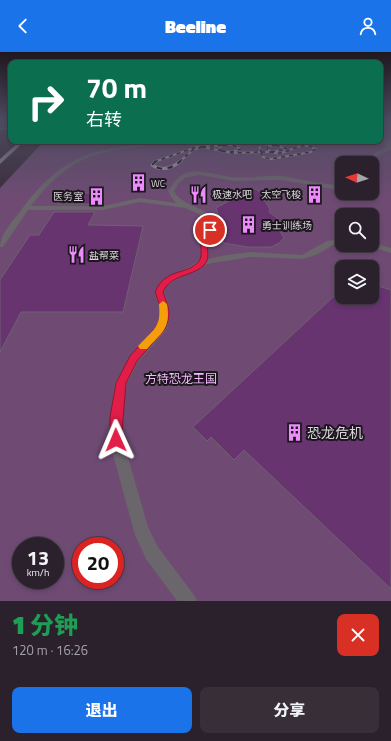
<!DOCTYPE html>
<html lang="zh">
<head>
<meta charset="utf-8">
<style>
  body { margin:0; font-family:"Titillium Web","Noto Sans SC",sans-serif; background:#372e38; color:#f1f3f6; height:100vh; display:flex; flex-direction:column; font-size:15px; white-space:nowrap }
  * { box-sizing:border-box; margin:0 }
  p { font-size:13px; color:#a6a3a9 }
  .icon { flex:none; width:22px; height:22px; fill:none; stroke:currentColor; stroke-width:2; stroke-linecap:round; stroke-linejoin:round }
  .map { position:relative; height:549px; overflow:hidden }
  .sheet { display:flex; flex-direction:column; background:#2b212c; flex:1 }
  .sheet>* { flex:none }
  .guide { position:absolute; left:8px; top:8px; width:375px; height:84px; border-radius:8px; box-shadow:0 2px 6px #0003,0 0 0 1px #473e48; background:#0b6e4f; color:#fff; overflow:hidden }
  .needle { width:26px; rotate:274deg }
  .tools { position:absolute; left:335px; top:104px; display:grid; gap:8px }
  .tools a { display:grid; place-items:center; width:44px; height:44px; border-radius:8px; background:#2b212c; box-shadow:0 2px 6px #0003,0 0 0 1px #473e48; font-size:20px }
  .speed { position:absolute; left:12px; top:485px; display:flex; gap:8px; font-size:20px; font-weight:700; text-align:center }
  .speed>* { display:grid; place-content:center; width:52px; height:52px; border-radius:50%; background:#2b212c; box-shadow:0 2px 6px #0003,0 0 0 1px #473e48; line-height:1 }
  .speed small { font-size:10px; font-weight:400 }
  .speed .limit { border:6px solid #d22; background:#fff; color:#111 }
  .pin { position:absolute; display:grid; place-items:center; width:34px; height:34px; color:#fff; margin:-17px; border:2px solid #fff; border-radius:50%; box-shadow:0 1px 4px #0007 }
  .me { position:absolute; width:44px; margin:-22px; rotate:359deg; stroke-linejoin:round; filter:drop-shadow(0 0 3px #0008) }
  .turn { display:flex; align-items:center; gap:14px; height:84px; padding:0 12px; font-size:18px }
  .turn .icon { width:52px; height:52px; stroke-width:2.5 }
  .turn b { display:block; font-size:28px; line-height:34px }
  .round { display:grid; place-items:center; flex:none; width:42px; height:42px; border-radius:8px; background:#372e38 }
  .overview { display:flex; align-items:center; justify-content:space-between; height:68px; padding:0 12px }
  h1 { font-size:24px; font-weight:800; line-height:30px; color:#1e9e55 }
  .button { display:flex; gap:8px; margin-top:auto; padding:8px 12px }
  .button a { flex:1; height:46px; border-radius:8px; background:#1a73e8; color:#fff; font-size:16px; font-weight:800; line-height:46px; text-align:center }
  .button a+a { background:#372e38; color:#f1f3f6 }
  header { display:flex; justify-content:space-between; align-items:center; height:52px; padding:0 12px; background:#1a73e8; color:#fff; font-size:18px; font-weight:800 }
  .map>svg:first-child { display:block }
  .green { fill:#6f4b74; fill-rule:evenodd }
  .building { fill:#67346f; stroke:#6e6070 }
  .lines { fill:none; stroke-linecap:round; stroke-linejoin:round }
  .lane { fill:#6b656c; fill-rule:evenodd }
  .secondary { fill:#8c818d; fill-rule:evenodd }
  .rail-far1-casing { stroke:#a49aa5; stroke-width:2 }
  .rail-casing { stroke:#a49aa5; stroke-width:3 }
  .rail-far1 { stroke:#1c171d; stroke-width:1.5; stroke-dasharray:4; stroke-linecap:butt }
  .rail { stroke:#1c171d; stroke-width:2; stroke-dasharray:5.5; stroke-linecap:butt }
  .route { fill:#e11d48; stroke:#92132f }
  .slow { fill:#f59e0b }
  .labels { text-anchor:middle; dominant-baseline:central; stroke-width:4; stroke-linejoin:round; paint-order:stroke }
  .far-poi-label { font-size:10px; fill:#dcd4dd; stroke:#1c171d; text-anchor:start }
  .park-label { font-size:12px; fill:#f4b9fd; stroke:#1c171d }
  .near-poi-label { font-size:14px; fill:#dcd4dd; stroke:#1c171d; text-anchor:start }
</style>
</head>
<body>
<header><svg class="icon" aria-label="back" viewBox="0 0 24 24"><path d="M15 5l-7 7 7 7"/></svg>Beeline<svg class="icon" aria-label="person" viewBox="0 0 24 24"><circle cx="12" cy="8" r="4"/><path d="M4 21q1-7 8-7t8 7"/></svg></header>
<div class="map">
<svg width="391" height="549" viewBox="0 0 391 549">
  <rect width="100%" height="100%" fill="#392c3b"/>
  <path class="green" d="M380,69H391V549H0V136L44,89H380ZM342,111H372V141H342ZM342,163H372V193H342ZM342,215H372V245H342ZM21,494H55V528H21ZM81,494H115V528H81Z"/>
  <g class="building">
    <polygon points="253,136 259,139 270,157 269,160 277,166 276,173 284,186 279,191 271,195 247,195 224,191 220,177 220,167 216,156"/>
    <polygon points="66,141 104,141 98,152 58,152"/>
    <polygon points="54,160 95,160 88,173 143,174 123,260 21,260 0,300 0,228 30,183 39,183"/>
    <polygon points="372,232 391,238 391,537 244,398 234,408 211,385 207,389 193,375 333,245 372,245"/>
  </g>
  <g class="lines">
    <g class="lane">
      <polygon points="11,74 11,76 0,78 0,76"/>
      <path d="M389,87H391V98C383,101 374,102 373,112L379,120L374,129L372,130V111H368C369,101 378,100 386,96V91Z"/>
      <path d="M151,89H158C147,96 129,96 116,98C76,105 55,123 31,154H103L140,146L176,151L171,145L168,139C174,130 179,122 190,120C204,118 219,124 233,125C249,127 265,123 282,124C302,127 321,133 342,133V137H334L281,128L234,129L199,123L185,126L179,131L174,139C182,156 215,155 214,174C214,180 209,185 208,192C208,197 209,202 208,207L226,203L251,200L302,203L327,189L342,187V191L333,193L316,203L303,207L251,205L212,211L201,214L177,227L166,235L164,240L170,257V266L166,278L138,310L127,331L122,365L123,388L148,475L158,495L194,543L197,549H177L146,507L135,483L109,388L110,365L115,331L130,304L158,273L160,266V257L154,240C168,218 185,222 201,206V190L207,175L206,167L197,161L185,156L140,150L103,158H28L3,195H0C0,183 11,171 19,161C39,133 62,109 96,100C114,95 133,94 151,89Z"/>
      <polygon points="372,190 391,196 391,201 369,194 372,193"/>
    </g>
    <polygon class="secondary" points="20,89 25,89 0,112 0,107"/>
    <defs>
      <g id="rail-far1">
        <polyline points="224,93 232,93"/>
        <polyline points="224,93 232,93"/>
        <polyline points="232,93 250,91 259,93 261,100"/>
        <polygon points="276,93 287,97 271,100 267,97 268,94"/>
        <polyline points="202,95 222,99"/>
        <polyline points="202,95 224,93"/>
        <polyline points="222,99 231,100 241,97 232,93"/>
        <polyline points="222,99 232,101 261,100"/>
        <polyline points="222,99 219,96 224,93"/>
        <path d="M261,100L263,105L271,107L311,100L316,97C298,86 288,106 271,100"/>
        <polyline points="261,100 271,100"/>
        <polyline points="154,110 196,95 202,95"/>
        <polyline points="179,110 193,98 202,95"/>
      </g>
      <path id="rail" d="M156,109L152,113C162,120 172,116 181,109"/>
    </defs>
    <use href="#rail-far1" class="rail-far1-casing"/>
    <use href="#rail" class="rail-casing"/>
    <use href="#rail-far1" class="rail-far1"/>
    <use href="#rail" class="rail"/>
  </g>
  <linearGradient id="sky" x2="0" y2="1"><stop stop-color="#1f1820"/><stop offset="0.47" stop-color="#4e4b60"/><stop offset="1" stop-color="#4e4b60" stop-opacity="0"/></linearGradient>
  <rect width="391" height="146" fill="url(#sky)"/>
  <path class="route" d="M208,176L213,178C212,181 209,185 208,189C206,198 211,206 204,213C192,225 171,222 163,240L169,257V266L165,277L137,309L126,331L121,392L116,393L112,392L110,388V365L116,331L130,304L158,273L161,257L155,240C166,215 187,224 199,209C203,204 200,196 201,190C202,186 205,180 208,176Z"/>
  <path class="slow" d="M163,249L167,252C171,277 162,280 147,297H140L138,294L140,292C155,276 161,275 159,252Z"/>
  <defs>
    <symbol id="building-bare" viewBox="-9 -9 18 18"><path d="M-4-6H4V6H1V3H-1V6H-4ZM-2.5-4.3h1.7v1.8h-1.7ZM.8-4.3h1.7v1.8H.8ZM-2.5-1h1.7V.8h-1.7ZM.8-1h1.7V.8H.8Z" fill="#ec8cfb" stroke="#1c171d" stroke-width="2.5" paint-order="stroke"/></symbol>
    <symbol id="restaurant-bare" viewBox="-9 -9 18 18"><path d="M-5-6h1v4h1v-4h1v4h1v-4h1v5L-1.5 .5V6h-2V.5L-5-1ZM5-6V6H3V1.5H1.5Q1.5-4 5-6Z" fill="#ec8cfb" stroke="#1c171d" stroke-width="2.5" paint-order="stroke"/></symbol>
  </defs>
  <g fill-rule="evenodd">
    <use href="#building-bare" x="126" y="118" width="25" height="25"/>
    <use href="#restaurant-bare" x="186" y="130" width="25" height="25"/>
    <use href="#building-bare" x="302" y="130" width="25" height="25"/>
    <use href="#building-bare" x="84" y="132" width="25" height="25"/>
    <use href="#building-bare" x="236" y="160" width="25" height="25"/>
    <use href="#restaurant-bare" x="64" y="190" width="25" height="25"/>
    <use href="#building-bare" x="282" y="368" width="25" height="25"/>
  </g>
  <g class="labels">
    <g class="far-poi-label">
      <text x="151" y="131">WC</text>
      <text x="212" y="142">极速水吧</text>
      <text x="301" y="142" text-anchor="end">太空飞梭</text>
      <text x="83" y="144" text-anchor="end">医务室</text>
      <text x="262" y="173">勇士训练场</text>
      <text x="89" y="203">盐帮菜</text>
    </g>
    <g class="park-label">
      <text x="181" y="326">方特恐龙王国</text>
    </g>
    <g class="near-poi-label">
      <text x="307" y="380">恐龙危机</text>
    </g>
  </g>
</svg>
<div class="tools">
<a><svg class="needle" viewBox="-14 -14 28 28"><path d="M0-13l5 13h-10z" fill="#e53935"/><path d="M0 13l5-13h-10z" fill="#a6a3a9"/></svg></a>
<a><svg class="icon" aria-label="search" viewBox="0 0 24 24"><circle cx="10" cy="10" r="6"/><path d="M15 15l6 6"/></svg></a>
<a><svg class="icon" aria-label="layers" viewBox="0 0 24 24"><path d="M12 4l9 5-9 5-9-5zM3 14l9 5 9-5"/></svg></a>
</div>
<div class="speed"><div>13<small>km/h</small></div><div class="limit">20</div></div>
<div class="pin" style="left:210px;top:178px;background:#d93025"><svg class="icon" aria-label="arrive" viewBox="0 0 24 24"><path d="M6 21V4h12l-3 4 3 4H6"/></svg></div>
<svg class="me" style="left:116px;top:388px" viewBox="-20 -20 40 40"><path d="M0-17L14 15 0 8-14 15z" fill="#e11d48" stroke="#fff" stroke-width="4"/></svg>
<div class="guide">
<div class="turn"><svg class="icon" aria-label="right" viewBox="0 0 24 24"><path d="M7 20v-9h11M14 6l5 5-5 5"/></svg><div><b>70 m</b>右转</div></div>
</div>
</div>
<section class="sheet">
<div class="overview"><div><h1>1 分钟</h1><p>120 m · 16:26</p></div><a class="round" style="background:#d93025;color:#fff"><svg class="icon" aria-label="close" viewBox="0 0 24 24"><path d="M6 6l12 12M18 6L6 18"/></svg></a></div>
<div class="button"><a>退出</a><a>分享</a></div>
</section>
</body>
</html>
